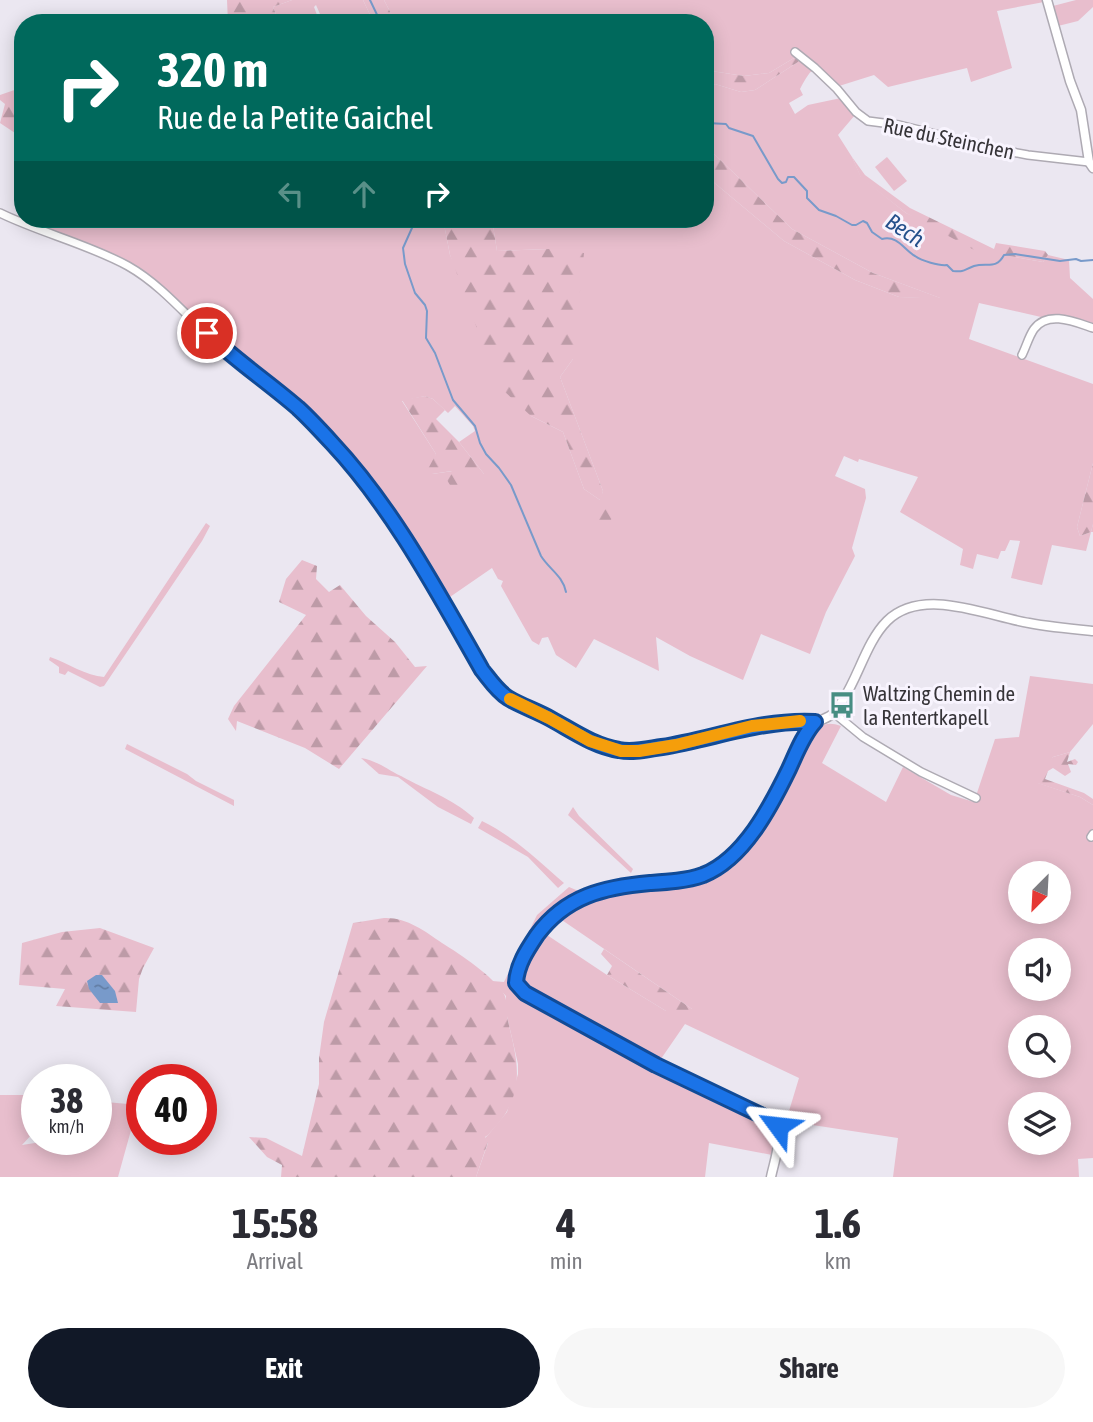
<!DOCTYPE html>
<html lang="en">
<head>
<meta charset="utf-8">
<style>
  body { margin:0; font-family:"Asap Condensed",sans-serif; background:#f7f7f7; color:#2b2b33; height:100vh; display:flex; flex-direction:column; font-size:26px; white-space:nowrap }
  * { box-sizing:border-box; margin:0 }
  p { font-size:23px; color:#7c7c81 }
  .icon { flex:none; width:38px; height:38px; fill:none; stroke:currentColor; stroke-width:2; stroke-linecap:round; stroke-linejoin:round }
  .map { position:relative; height:1177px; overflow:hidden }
  .drawer { display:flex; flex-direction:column; background:#fff; flex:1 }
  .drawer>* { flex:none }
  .banner { position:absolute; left:14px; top:14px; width:700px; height:214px; border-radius:28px; box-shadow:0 4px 18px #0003; background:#00695c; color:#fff; overflow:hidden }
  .needle { width:46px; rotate:204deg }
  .fabs { position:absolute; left:1008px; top:861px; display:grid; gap:14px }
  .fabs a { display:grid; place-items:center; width:63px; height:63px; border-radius:50%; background:#fff; box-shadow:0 4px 18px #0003; font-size:35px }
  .speed { position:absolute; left:21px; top:1064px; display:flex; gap:14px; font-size:35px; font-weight:700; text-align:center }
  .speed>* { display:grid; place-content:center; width:91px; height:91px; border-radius:50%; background:#fff; box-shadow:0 4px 18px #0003; line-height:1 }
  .speed small { font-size:18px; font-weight:400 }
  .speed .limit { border:10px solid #d22; background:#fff; color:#111 }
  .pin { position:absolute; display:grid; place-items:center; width:60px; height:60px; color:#fff; margin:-30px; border:4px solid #fff; border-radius:50%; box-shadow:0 2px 7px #0007 }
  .me { position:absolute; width:77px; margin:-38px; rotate:300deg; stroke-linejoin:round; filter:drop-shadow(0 0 5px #0008) }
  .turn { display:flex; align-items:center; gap:24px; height:147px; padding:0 28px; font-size:32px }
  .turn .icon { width:91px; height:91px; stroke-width:2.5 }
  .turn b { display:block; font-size:49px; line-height:60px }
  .lanes { display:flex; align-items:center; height:66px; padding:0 28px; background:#0003; justify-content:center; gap:35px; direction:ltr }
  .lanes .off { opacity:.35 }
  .eta { display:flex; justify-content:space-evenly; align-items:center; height:119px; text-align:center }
  .eta b { font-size:42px; font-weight:700; line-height:49px }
  .primary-button { display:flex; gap:14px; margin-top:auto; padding:14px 28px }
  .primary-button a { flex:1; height:80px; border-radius:42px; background:#111827; color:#fff; font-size:28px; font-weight:700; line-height:80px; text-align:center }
  .primary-button a+a { background:#f7f7f7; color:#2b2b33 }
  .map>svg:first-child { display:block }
  .green { fill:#e8becd; fill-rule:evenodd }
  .forest { fill:url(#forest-firs) }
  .water { fill:url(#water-ripples) }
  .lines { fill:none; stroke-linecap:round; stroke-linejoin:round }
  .stream { stroke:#789aca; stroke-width:2 }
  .minor-casing { stroke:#aeaab3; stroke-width:10 }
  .tertiary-casing { stroke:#aeaab3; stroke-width:11 }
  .minor { stroke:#fff; stroke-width:7 }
  .tertiary { stroke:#fff; stroke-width:8 }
  .route-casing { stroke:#114b97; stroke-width:18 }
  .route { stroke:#1a73e8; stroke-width:12 }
  .slow { stroke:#f59e0b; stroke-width:12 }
  .labels { text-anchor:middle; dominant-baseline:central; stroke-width:6; stroke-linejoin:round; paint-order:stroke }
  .street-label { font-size:21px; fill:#363438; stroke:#f8f4fe }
  .poi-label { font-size:21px; fill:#363438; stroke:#f8f4fe; text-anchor:start }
  .water-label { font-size:23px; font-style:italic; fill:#244f8b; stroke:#f8f4fe }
</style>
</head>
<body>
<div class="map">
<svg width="1093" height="1177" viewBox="0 0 1093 1177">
  <defs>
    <pattern id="forest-firs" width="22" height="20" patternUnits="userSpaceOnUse" patternTransform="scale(1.75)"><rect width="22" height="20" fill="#e8becd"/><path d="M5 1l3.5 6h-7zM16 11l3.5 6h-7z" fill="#bd9ba7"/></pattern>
    <pattern id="water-ripples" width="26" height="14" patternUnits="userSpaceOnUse" patternTransform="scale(1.75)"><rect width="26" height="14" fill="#789aca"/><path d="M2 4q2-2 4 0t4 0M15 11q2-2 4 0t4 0" fill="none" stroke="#637ea5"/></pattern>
  </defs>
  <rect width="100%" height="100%" fill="#ebe7f1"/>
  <g class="green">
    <polygon points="292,0 363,0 374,23 324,23 316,5 314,7 320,23 277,23 278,19 273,7"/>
    <path d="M384,0H1043L1044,2L997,11L1012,68L971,82L967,68L888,87L874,75L839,86C818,65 816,59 800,89L803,95L789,103L795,114L808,105L841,98L855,115L838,135L852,157L861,177L906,213L1004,255L1043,262L1048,255L1069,260L1070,278L1093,299V325L1065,316L1041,317L979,303L969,339L1093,384V463L1077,527L1080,536L1091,532L1093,524V532H1091L1086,551L1052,545L1042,585L1011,578L1020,541L1010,540L1005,551H1001L998,559L977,554L973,569L960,565L963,549L900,512L918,477L859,459L858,462L844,456L835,476L865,489L866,498L852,548L855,556L826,612L810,654L761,634L743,680L690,656L656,637L659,671L594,639L576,668L556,655L548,637L542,638L539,645L532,641L501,586L503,581L498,579L492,568L447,599C416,544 379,492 338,445C317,422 293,403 271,382L265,386L221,351L141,278L127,269L85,250L3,218L6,213L23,219H443L450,255L531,416L563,432L584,489L600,500L603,491L560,377L573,359L549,249L497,251L492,219H705V175L784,241L855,280L899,297L940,298L873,273L792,229L711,151L705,147V90L715,84L741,92L755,90L798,62V59L794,58L769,73L744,76L705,70V23H453L448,15L446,23H442L438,19L421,23H396ZM425,396L433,399L448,413L455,406L473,426L475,431L459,442L484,474L453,471L432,474L436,454L402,401Z"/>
    <polygon points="1076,0 1093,0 1093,7 1078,21 1054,27 1049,7"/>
    <polygon points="887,157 907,181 894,191 875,167"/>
    <path d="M206,523L210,526L202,541L104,686L100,687L68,671L65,675L59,673V667L49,660L50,657C68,663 86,676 104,677Z"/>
    <path d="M1030,676L1093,684V724L1070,752L1053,757L1038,783L1080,797L1093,805V1158L1078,1159L1079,1177H893L898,1138L786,1121L799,1078L685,1024L654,1069L763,1120C775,1132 774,1140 772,1155L709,1143L705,1177H476L488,1143L485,1138L488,1135L507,1112L518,1074V1064L506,1012V996L492,981L504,982L537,915L569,887L581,892C604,885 627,882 650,879C668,877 687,876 703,870C747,852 785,775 809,736H811C821,724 827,721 841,726L822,763L886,802L903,767L951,795L974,802L995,739L1019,737ZM1020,873H1059V912H1020ZM556,916L692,1009L666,1011L607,975L541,931ZM1020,950H1059V989H1020ZM1020,1027H1059V1066H1020ZM1020,1104H1059V1143H1020Z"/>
    <polygon points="127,744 187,774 196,781 234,800 234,806 125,749"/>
    <path d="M361,758C378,761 386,769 401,776C428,791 450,797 474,818L471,824L438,807L398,777L379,774Z"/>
    <polygon points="573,807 579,816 633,869 631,873 568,815"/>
    <path d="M482,821C513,836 539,861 564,883L558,888L528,857L478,828Z"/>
    <polygon points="0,1095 37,1095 37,1133 34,1132 22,1145 54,1140 52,1139 96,1139 96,1101 138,1105 118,1177 0,1177"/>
  </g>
  <g class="forest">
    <polygon points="227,0 292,0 273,7 278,19 277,23 228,23"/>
    <polygon points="363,0 384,0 396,23 374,23"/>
    <polygon points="794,58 799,59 798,62 755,90 741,92 715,84 705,90 705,70 744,76 769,73"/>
    <polygon points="23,87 23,217 19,217 17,193 20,181 18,135 0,123 5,104 0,100 0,95"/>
    <polygon points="705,147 711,151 792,229 873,273 943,299 899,297 855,280 784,241 705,175"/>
    <polygon points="852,157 865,175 910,208 994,249 996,243 1045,251 1048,255 1043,262 1004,255 1002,260 987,257 906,213 861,178"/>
    <polygon points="443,219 492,219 497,251 549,249 584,253 573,359 560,377 603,491 601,500 611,505 615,515 606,526 595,519 595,507 600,500 584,489 563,432 531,416 504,391 486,353 450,255"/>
    <polygon points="425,396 433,399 445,410 436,419 459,442 484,474 481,486 461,489 450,485 447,480 452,471 432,474 428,469 436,454 402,400"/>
    <polygon points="1093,463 1093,524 1091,532 1080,536 1077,527"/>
    <polygon points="302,560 317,566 316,579 329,592 340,585 366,616 395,642 415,667 427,666 339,769 305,748 237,721 236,731 228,719 234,706 306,615 279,602 286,579"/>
    <polygon points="1070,752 1067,762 1075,759 1078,762 1076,765 1068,764 1071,772 1065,776 1053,768 1048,771 1045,779 1084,793 1093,799 1093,805 1080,797 1037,783 1036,777 1053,757"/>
    <path d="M384,918C406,917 425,931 442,943C460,954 494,977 504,994C508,1001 506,1013 508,1021C515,1052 524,1079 508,1109C503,1119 495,1127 488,1135L485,1137L488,1142L476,1177H281L282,1165L267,1157L249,1137L266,1138L302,1156L319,1084V1058L324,1022L353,923Z"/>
    <polygon points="100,928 154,948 143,968 139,979 136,1012 56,1006 65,989 19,985 22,943 62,932"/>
    <polygon points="604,949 692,1009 693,1009 687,1016 666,1011 607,975 612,966 601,954"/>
  </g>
  <polygon class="water" points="96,975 102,975 115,991 118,1003 100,1003 89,989 87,981"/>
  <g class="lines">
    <g class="stream">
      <polyline points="370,0 381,23"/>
      <path d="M705,121L707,123L726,124L729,128L753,136L778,179L782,183L786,182L788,177H794L807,191V198L819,210L836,216L852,225H856L863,221L867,223L872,232L882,239C898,235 904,250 915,256C922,261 939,266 947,265L953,271C966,272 963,270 974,266C987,262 996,270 1004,255L1015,254L1060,261L1076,259L1081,261L1093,260"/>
      <path d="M416,219L403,248L405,264L415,293L425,305L427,311L426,338L435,353L453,400L475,426L480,443L486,454L499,468L511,485L541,556C549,569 563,576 566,592"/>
    </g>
    <defs>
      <g id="minor">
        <polyline points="795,52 815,68 837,89 856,112 868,121 899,125 996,149 1028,155 1089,162"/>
        <path d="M0,213C41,233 88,244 128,266C165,287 192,323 224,350C249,370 276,388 299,409C378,483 429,578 482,670C490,680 497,691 508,698C521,706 537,711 551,719C573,731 594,746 619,750C643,754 670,746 693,741C733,731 773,720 815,722"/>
        <path d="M1022,355C1026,347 1029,336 1034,329C1048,310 1075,322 1093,328"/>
        <polyline points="834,713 863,737 921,772 976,798"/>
        <polyline points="1091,837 1093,834"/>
      </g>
      <g id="tertiary">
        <polyline points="1047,0 1070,81 1081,110 1089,162 1093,168"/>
        <path d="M771,1177C774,1162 784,1136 774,1123L656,1065L525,993C513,984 515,973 521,961C553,900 592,888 656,883C679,881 703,878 722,864C768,828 782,774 811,726C818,720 827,719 834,713C837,709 840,704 843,700C859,675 867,641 887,621C923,586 987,616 1029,623C1050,627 1072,629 1093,631"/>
      </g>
    </defs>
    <use href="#minor" class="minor-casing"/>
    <use href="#tertiary" class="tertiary-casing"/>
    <use href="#minor" class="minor"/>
    <use href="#tertiary" class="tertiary"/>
  </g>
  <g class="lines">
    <defs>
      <path id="route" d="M207,333C235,360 268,382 298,408C310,419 321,431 332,443C393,508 438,593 482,670C490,680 497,691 508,698C521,706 537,711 551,719C573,731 594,746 619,750C633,753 648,749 662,747C713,739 762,719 815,722C803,735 796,754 789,769C771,806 744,859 703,875C686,881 667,882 650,883C604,887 566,896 537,935C527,950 517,965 516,983L525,993L656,1065L769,1119L778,1126"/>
    </defs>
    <use href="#route" class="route-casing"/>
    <use href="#route" class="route"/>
    <polyline class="slow" points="510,699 549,718 590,741 621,751 639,751 676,745 752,726 800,721"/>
  </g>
  <defs>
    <symbol id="bus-bare" viewBox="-9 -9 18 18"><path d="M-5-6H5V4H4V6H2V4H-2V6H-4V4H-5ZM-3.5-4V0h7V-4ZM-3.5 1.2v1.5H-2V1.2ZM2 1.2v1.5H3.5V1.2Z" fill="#478d83" stroke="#f8f4fe" stroke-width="2.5" paint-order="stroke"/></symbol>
  </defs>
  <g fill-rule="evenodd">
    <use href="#bus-bare" x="823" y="686" width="38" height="38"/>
  </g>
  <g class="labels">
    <g class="street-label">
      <text transform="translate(949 138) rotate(12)">Rue du Steinchen</text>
    </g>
    <g class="poi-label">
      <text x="863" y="693">Waltzing Chemin de<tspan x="863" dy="24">la Rentertkapell</tspan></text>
    </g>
    <g class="water-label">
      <text transform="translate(905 230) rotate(33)">Bech</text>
    </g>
  </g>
</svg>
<div class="fabs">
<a><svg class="needle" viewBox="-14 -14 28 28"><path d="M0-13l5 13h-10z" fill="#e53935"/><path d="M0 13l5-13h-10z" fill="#7c7c81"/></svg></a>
<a><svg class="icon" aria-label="sound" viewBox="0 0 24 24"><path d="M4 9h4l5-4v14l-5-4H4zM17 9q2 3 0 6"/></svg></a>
<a><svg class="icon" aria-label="search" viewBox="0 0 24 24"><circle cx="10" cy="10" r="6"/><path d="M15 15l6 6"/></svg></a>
<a><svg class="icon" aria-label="layers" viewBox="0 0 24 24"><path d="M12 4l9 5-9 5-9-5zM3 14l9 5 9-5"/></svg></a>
</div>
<div class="speed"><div>38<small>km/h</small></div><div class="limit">40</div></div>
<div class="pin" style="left:207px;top:333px;background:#d93025"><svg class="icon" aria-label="arrive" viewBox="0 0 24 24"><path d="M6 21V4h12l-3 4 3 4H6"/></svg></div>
<svg class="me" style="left:778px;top:1126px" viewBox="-20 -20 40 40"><path d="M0-17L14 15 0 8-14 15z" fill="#1a73e8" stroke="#fff" stroke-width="4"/></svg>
<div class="banner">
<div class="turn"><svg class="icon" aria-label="right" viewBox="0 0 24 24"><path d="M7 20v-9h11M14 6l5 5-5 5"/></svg><div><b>320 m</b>Rue de la Petite Gaichel</div></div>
<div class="lanes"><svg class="icon off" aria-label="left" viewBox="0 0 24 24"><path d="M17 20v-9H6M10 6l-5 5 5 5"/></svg><svg class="icon off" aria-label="ahead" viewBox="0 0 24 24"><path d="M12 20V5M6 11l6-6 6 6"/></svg><svg class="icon" aria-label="right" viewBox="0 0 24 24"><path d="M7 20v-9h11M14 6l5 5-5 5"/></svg></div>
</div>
</div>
<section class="drawer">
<div class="eta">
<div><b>15:58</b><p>Arrival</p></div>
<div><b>4</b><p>min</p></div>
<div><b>1.6</b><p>km</p></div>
</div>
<div class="primary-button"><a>Exit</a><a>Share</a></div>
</section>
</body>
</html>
